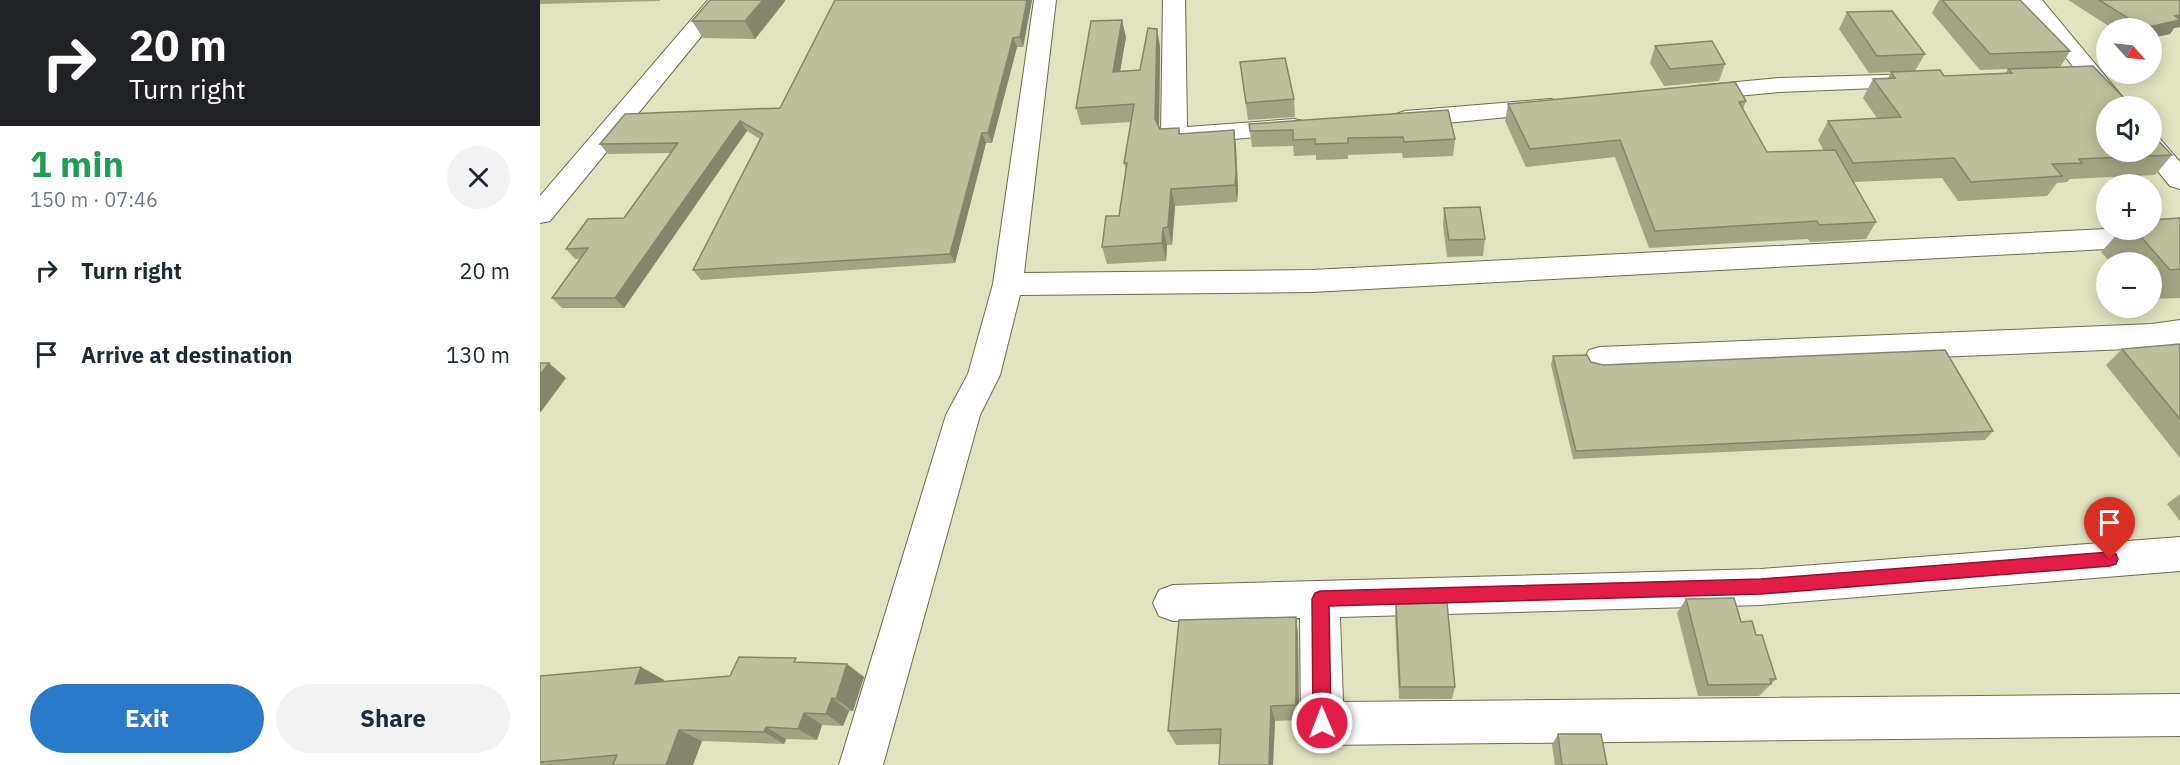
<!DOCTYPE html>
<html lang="en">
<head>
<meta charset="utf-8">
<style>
  body { margin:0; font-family:"IBM Plex Sans",sans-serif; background:#f2f2f3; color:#1f2937; height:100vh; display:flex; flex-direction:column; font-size:22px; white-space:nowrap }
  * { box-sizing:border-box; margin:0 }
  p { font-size:20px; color:#747a83 }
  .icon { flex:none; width:33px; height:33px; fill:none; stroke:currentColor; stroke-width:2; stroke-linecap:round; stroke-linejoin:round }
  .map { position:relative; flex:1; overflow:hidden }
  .panel { display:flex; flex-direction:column; background:#fff; width:540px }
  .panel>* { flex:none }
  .hud { background:#202124; color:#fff; overflow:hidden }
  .needle { width:39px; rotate:117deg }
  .buttons { position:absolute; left:1556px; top:18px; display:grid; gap:12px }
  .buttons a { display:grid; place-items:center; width:66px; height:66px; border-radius:50%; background:#fff; box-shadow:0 3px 15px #0003; font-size:30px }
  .pin { position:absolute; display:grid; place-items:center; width:51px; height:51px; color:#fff; margin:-62px -26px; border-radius:50% 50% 50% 0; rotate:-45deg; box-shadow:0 0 6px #0007 }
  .pin .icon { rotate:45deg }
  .me { position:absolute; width:66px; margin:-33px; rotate:359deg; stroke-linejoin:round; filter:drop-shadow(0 0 4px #0008) }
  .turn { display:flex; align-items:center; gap:21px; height:126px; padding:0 30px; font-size:27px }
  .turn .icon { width:78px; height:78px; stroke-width:2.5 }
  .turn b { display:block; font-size:42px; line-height:51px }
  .round { display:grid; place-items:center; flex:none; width:63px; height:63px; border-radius:32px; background:#f2f2f3 }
  .overview { display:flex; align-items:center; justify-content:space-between; height:102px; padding:0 30px }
  h1 { font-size:36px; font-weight:700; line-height:45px; color:#1e9e55 }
  .button { display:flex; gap:12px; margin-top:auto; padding:12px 30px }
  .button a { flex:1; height:69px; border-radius:36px; background:#2a7ac9; color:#fff; font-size:24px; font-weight:700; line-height:69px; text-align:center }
  .button a+a { background:#f2f2f3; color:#1f2937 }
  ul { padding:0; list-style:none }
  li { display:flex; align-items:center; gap:18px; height:84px; padding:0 30px }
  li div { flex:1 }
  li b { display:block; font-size:22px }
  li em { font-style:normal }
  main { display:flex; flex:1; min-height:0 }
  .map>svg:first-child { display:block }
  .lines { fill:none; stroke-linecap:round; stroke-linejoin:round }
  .minor-casing { stroke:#6c6d4e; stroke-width:2 }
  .minor { fill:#fff; fill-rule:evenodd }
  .wall { fill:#a3a386 }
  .shaded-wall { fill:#84856d }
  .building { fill:#bdbe9c; stroke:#84856d; stroke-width:1.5 }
  .route { fill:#e11d48; stroke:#92132f; stroke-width:1.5 }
</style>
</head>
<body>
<main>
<section class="panel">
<div class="hud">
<div class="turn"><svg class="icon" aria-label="right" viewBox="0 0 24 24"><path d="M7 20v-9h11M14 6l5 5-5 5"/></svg><div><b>20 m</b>Turn right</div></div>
</div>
<div class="overview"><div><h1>1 min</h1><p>150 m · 07:46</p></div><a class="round"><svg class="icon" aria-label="close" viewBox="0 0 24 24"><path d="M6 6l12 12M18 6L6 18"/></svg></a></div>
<ul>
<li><svg class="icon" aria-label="right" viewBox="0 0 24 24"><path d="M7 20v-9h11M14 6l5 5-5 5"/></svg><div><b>Turn right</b></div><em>20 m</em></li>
<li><svg class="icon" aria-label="arrive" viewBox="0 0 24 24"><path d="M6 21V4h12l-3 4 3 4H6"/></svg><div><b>Arrive at destination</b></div><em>130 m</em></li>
</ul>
<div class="button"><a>Exit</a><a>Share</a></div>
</section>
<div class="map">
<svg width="1640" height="765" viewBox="0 0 1640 765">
  <rect width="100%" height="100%" fill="#e1e2bf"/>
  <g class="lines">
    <defs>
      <g id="minor">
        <polygon points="168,0 191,0 10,221 0,223 0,196"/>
        <polygon points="494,0 516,0 484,273 772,270 1566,229 1611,230 1611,227 1640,225 1640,245 772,292 480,295 460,375 440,415 343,765 299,765 406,415 428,374 453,284"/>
        <polygon points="623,0 645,0 647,127 754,119 763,121 767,127 763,133 634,144 625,142 621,136"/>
        <polygon points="1479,0 1502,0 1590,106 1566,107"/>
        <polygon points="1376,74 1385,76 1388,81 1385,86 1239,92 1155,100 1146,98 1143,93 1146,88 1155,86 1239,78"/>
        <polygon points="1011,99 1020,102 1024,107 1020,112 865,127 856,124 852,119 856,114 865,111"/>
        <polygon points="1611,137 1620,139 1640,162 1640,189 1630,186 1602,152 1611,152"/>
        <polygon points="1640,320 1640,344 1612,348 1060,371 1049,368 1044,359 1049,350 1060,347 1612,324"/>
        <polygon points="1640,537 1640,571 1221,605 800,617 803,702 1640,694 1640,736 782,745 767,739 761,724 760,618 633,621 619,616 613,603 619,590 633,585 1221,569"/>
      </g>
    </defs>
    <use href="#minor" class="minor-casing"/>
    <use href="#minor" class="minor"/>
  </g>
  <g class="wall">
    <polygon points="0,0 120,0 120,1 0,4"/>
    <polygon points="492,0 483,47 477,47 452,143 446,143 415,263 161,280 153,270 220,139 207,131 84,308 22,308 12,298 40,259 35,259 26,249 84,218 131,153 68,154 60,144 240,108"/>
    <polygon points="1399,0 1480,0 1530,51 1520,67 1584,98 1581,103 1632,155 1615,175 1530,179 1527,182 1517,183 1507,196 1418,201 1402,178 1314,182 1336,222 1326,239 1270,242 1268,239 1109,248 1075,157 986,167 965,121 968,104 1206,101 1203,109 1227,152 1284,151 1278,140 1288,121 1337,118 1323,98 1333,79 1348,78 1351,72 1329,73 1299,29 1307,12 1385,54 1375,71 1404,76 1465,73 1468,69 1440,70 1392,13"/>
    <polygon points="1528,0 1640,0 1640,27 1634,28 1630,34 1611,38 1611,28 1572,28"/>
    <polygon points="245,1 215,39 163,38 152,21"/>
    <polygon points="586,37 580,71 600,70 620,46 619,126 620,129 639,128 640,134 694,130 696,147 698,189 697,202 635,206 632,245 627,245 626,261 567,264 562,247 579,216 586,170 584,163 591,122 541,125 536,108"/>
    <polygon points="1115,46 1185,64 1179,81 1124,86 1110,63"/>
    <polygon points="700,62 754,99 755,117 708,120"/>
    <polygon points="709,124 915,139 913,156 863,158 862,153 808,155 808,159 776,160 776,155 754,156 753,146 712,147"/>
    <polygon points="904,208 945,239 943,256 907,257 903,225"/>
    <polygon points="1640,218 1640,298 1611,299 1611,262 1570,262 1561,252 1581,230 1611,230"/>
    <polygon points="1640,344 1640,458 1566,365 1582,349"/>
    <polygon points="1013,356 1051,362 1063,365 1453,431 1445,440 1033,459 1011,365"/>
    <polygon points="1640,494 1640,521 1627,504"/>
    <polygon points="1146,599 1201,622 1216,635 1236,679 1219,696 1158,696 1137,613"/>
    <polygon points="856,604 915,687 912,699 859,699 855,618"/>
    <polygon points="756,617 758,634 759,720 735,721 733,765 679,765 680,744 636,745 628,731"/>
    <polygon points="261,662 324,677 313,711 309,711 303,726 282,725 277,740 246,739 244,744 162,741 153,765 0,765 0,676 101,667 124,680 124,681 190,676"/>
    <polygon points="1018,734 1067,765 1015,765 1012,745"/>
  </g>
  <g class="shaded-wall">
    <polygon points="223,0 245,0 245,1 215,39 205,21"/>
    <polygon points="487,0 492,0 483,47 480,37"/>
    <polygon points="1640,15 1640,27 1634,28 1630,34 1611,38 1611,28 1603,28"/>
    <polygon points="582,20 586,37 577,89 573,72"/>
    <polygon points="617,29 620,46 619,136 615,119"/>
    <polygon points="473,38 477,47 452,143 448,133"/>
    <polygon points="200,121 207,131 84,308 75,298"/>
    <polygon points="694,130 696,147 698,189 697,202 695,185"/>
    <polygon points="442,133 446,143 415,263 410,254"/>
    <polygon points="631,189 635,206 632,245 628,227"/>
    <polygon points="623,228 627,245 626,261 622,243"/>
    <polygon points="9,363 26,378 0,413 0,375"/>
    <polygon points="756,617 758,634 759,720 756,705"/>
    <polygon points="307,664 324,677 313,711 296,699"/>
    <polygon points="101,667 124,680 118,697 95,684"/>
    <polygon points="292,698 309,711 303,726 286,714"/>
    <polygon points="731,706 735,721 733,765 729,765"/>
    <polygon points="264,713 282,725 277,740 258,729"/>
    <polygon points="226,727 246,739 244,744 224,732"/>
    <polygon points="139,730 162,741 153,765 126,765"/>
  </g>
  <g class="building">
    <polygon points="170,0 223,0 205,21 152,21"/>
    <polygon points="295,0 487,0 480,37 473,38 448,133 442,133 410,254 153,270 223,134 200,121 75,298 12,298 48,248 26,249 48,219 84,218 138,143 60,144 85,114 240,108"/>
    <polygon points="1402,0 1480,0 1530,51 1450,54"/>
    <polygon points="1559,0 1640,0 1640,15 1635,16 1640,20 1604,28"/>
    <polygon points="1352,11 1385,54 1337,56 1307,12"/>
    <polygon points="582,20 573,72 600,70 608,28 617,29 615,119 620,129 639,128 639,134 694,130 696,172 695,185 631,189 628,227 623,228 622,243 562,247 566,216 579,216 587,163 584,163 594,104 536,108 551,21"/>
    <polygon points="1172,41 1185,64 1130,69 1115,46"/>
    <polygon points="745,58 754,99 706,103 700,62"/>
    <polygon points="1553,66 1584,98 1577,99 1585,106 1566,106 1566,152 1611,152 1611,133 1632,155 1539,159 1542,163 1512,164 1522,176 1431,182 1414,158 1313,163 1288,121 1361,117 1333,79 1355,78 1351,72 1400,70 1404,76 1472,73 1468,69"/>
    <polygon points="1195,82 1206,101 1199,102 1227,152 1295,150 1336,222 1279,225 1277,221 1115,231 1080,140 990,149 968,104"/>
    <polygon points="908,110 915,139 864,142 863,137 808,138 808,143 775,144 775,139 753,140 753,130 710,131 709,124"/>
    <polygon points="940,207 945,239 909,240 904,208"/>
    <polygon points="1640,218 1640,269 1630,270 1595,230 1611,230 1611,220"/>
    <polygon points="1640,344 1640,419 1582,349"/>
    <polygon points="1405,350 1453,431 1036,451 1013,356 1047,355 1051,362 1063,365"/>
    <polygon points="0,363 9,363 0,375"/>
    <polygon points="1194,598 1201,622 1212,621 1216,635 1222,635 1236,679 1230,679 1231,684 1168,685 1146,599"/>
    <polygon points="907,603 915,687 860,687 856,604"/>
    <polygon points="756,617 756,705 731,706 729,765 679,765 681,729 628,731 639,620"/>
    <polygon points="199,657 256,658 254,662 307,664 296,699 292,698 286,714 264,713 258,729 226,727 224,732 139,730 126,765 73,765 77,755 0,762 0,676 101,667 95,684 190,676"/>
    <polygon points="1018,734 1061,734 1067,765 1022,765"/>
  </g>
  <polygon class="route" points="1570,552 1576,554 1578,559 1576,564 1570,566 1221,594 789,606 791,723 788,730 782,732 776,730 773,723 772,599 775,593 780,591 1221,579"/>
</svg>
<div class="buttons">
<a><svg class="needle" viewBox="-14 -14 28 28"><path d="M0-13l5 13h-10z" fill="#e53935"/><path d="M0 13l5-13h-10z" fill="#747a83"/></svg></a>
<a><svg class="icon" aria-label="sound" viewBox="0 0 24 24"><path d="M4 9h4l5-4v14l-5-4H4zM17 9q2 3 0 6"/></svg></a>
<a>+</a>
<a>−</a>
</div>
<div class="pin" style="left:1570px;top:559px;background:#d93025"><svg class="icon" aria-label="arrive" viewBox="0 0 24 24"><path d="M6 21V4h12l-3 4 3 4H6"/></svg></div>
<svg class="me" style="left:782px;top:723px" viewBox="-20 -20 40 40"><circle r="17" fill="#e11d48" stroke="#fff" stroke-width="3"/><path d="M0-11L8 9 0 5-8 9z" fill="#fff"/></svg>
</div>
</main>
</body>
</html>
